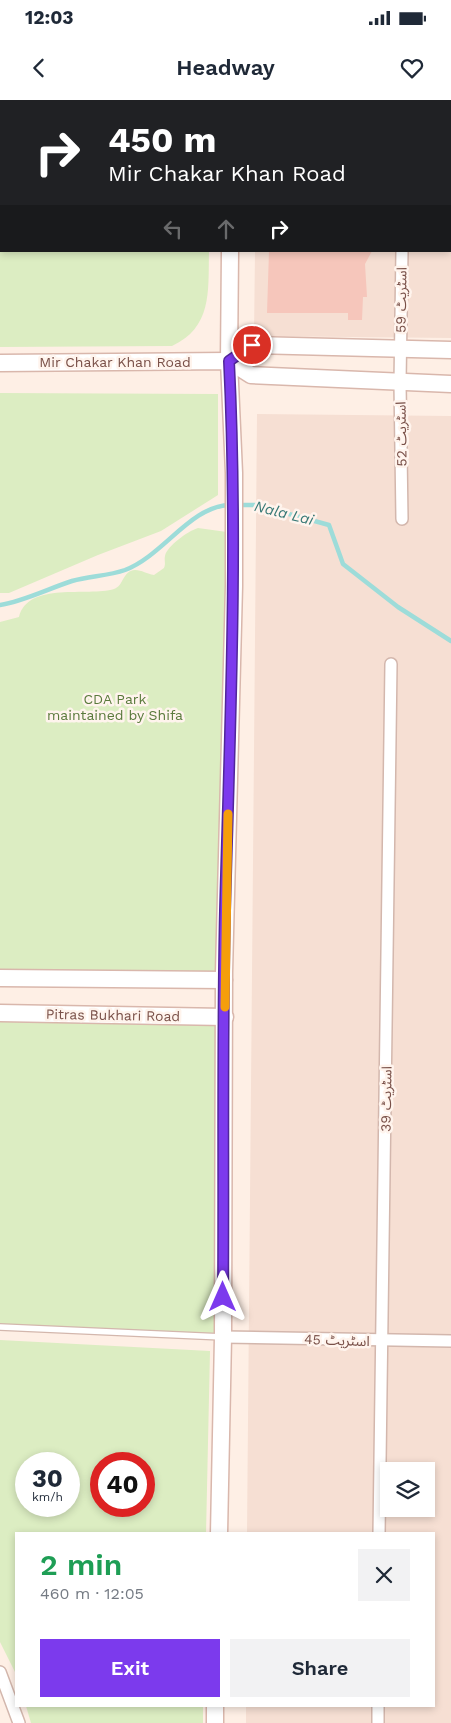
<!DOCTYPE html>
<html lang="en">
<head>
<meta charset="utf-8">
<style>
  body { margin:0; font-family:"Work Sans","Noto Sans Arabic",sans-serif; background:#f2f2f3; color:#1f2937; height:100vh; display:flex; flex-direction:column; font-size:19px; white-space:nowrap }
  * { box-sizing:border-box; margin:0 }
  p { font-size:16px; color:#747a83 }
  .icon { flex:none; width:28px; height:28px; fill:none; stroke:currentColor; stroke-width:2; stroke-linecap:round; stroke-linejoin:round }
  .map { position:relative; flex:1; overflow:hidden }
  .drawer { position:absolute; left:15px; top:1432px; width:420px; height:175px; display:flex; flex-direction:column; background:#fff; border-radius:0px; box-shadow:0 2px 8px #0003 }
  .drawer>* { flex:none }
  .top-card { position:absolute; left:0px; top:0px; width:451px; height:152px; box-shadow:0 2px 8px #0003; background:#202124; color:#fff; overflow:hidden }
  .tools { position:absolute; left:380px; top:1362px; display:grid; gap:10px }
  .tools a { display:grid; place-items:center; width:55px; height:55px; border-radius:0px; background:#fff; box-shadow:0 2px 8px #0003; font-size:25px }
  .speed { position:absolute; left:15px; top:1352px; display:flex; gap:10px; font-size:25px; font-weight:700; text-align:center }
  .speed>* { display:grid; place-content:center; width:65px; height:65px; border-radius:50%; background:#fff; box-shadow:0 2px 8px #0003; line-height:1 }
  .speed small { font-size:12px; font-weight:400 }
  .speed .limit { border:8px solid #d22; background:#fff; color:#111 }
  .pin { position:absolute; display:grid; place-items:center; width:42px; height:42px; color:#fff; margin:-21px; border:2px solid #fff; border-radius:50%; box-shadow:0 1px 5px #0007 }
  .me { position:absolute; width:55px; margin:-28px; rotate:0deg; stroke-linejoin:round; filter:drop-shadow(0 0 4px #0008) }
  .turn { display:flex; align-items:center; gap:18px; height:105px; padding:0 25px; font-size:22px }
  .turn .icon { width:65px; height:65px; stroke-width:2.5 }
  .turn b { display:block; font-size:35px; line-height:42px }
  .lanes { display:flex; align-items:center; height:48px; padding:0 25px; background:#0003; justify-content:center; gap:25px; direction:ltr }
  .lanes .off { opacity:.35 }
  .round { display:grid; place-items:center; flex:none; width:52px; height:52px; border-radius:0px; background:#f2f2f3 }
  .head { display:flex; align-items:center; justify-content:space-between; height:85px; padding:0 25px }
  h1 { font-size:30px; font-weight:600; line-height:38px; color:#1e9e55 }
  .action { display:flex; gap:10px; margin-top:auto; padding:10px 25px }
  .action a { flex:1; height:58px; border-radius:0px; background:#7c3aed; color:#fff; font-size:20px; font-weight:600; line-height:58px; text-align:center }
  .action a+a { background:#f2f2f3; color:#1f2937 }
  .status { display:flex; justify-content:space-between; align-items:center; height:35px; padding:0 25px; background:#fff; direction:ltr }
  .status svg { height:14px; fill:currentColor }
  header { display:flex; justify-content:space-between; align-items:center; height:65px; padding:0 25px; background:#fff; font-size:22px; font-weight:600 }
  .map>svg:first-child { display:block }
  .residential { fill:#f6dfd3; fill-rule:evenodd }
  .green { fill:#dcedc2; fill-rule:evenodd }
  .lines { fill:none; stroke-linecap:round; stroke-linejoin:round }
  .stream { stroke:#9ddcd9; stroke-width:4.5 }
  .building { fill:#f6c6bb }
  .lane-casing { stroke:#d3b7ad; stroke-width:8 }
  .street-casing { stroke:#d3b7ad; stroke-width:14 }
  .secondary-casing { stroke:#d9b7ac; stroke-width:19 }
  .lane { stroke:#fff; stroke-width:5.5 }
  .street { stroke:#fff; stroke-width:11 }
  .secondary { stroke:#fff; stroke-width:16 }
  .route-casing { stroke:#51269a; stroke-width:12 }
  .route { stroke:#7c3aed; stroke-width:9 }
  .slow { stroke:#f59e0b; stroke-width:9 }
  .labels { text-anchor:middle; dominant-baseline:central; stroke-width:5; stroke-linejoin:round; paint-order:stroke }
  .street-label { font-size:14px; fill:#795048; stroke:#fff4ed }
  .park-label { font-size:14px; fill:#5a7a3c; stroke:#fff4ed }
  .water-label { font-size:15px; font-style:italic; fill:#387976; stroke:#fff4ed }
</style>
</head>
<body>
<div class="status"><b>12:03</b><svg viewBox="0 0 49 12"><path d="M0 12V9h3v3zM5 12V6h3v6zM10 12V3h3v9zM15 12V0h3v12zM26 1h20v11H26zM47 4h2v5h-2z"/></svg></div>
<header><svg class="icon" aria-label="back" viewBox="0 0 24 24"><path d="M15 5l-7 7 7 7"/></svg>Headway<svg class="icon" aria-label="heart" viewBox="0 0 24 24"><path d="M12 20l-8-8c-3-5 5-10 8-4 3-6 11-1 8 4z"/></svg></header>
<div class="map">
<svg width="451" height="1623" viewBox="0 0 451 1623">
  <rect width="100%" height="100%" fill="#feefe5"/>
  <g class="residential">
    <polygon points="257,0 451,0 451,238 254,236 255,151 450,151 450,1"/>
    <path d="M257,314L451,316V1623H246V1606H434V1434H247ZM389,1371H426V1409H389Z"/>
  </g>
  <g class="green">
    <path d="M0,0H214L1,1V151H209C208,190 213,227 172,246L0,247Z"/>
    <polygon points="0,293 218,294 218,395 161,431 98,455 9,493 0,493"/>
    <path d="M198,428L234,433L224,880L0,878V522L19,517C28,481 88,497 114,489C124,486 122,471 135,470C142,470 147,474 154,475L164,468C166,463 164,461 165,456C167,446 188,431 198,428Z"/>
    <polygon points="0,913 225,917 223,1237 0,1227"/>
    <path d="M0,1240L210,1251L206,1434H16V1574L0,1542ZM26,1364H69V1406H26ZM101,1364H144V1406H101Z"/>
    <polygon points="26,1606 203,1606 203,1623 31,1623"/>
  </g>
  <g class="lines">
    <g class="stream">
      <polyline points="237,405 256,405 329,425 343,464 398,507 451,541"/>
      <path d="M0,505C22,502 50,488 72,481C89,476 108,476 125,470C164,455 190,406 230,405"/>
    </g>
  </g>
  <polygon class="building" points="269,151 372,151 365,164 367,197 363,197 362,220 348,220 348,213 267,213"/>
  <g class="lines">
    <defs>
      <polyline id="lane" points="0,1227 223,1237"/>
      <g id="street">
        <polyline points="403,1 403,0"/>
        <polyline points="402,151 400,283 402,419"/>
        <polyline points="223,1237 451,1241"/>
        <polyline points="379,1434 391,564"/>
        <polyline points="0,1572 19,1623"/>
        <polyline points="378,1623 378,1606"/>
      </g>
      <g id="secondary">
        <polyline points="232,1 232,0"/>
        <polyline points="229,261 252,245 451,250"/>
        <polyline points="0,263 229,261 251,275 451,284"/>
        <polyline points="0,878 224,880"/>
        <polyline points="0,913 225,917"/>
        <polyline points="219,1434 223,1237 224,872 234,486 234,373 229,261 230,151"/>
        <polyline points="215,1623 215,1606"/>
      </g>
    </defs>
    <use href="#lane" class="lane-casing"/>
    <use href="#street" class="street-casing"/>
    <use href="#secondary" class="secondary-casing"/>
    <use href="#lane" class="lane"/>
    <use href="#street" class="street"/>
    <use href="#secondary" class="secondary"/>
  </g>
  <g class="lines">
    <defs>
      <path id="route" d="M223,1197C224,1068 222,940 225,811C230,628 238,445 229,261L252,245"/>
    </defs>
    <use href="#route" class="route-casing"/>
    <use href="#route" class="route"/>
    <polyline class="slow" points="225,907 228,714"/>
  </g>
  <g class="labels">
    <g class="street-label">
      <text transform="translate(401 200) rotate(-89)">اسٹریٹ 59</text>
      <text x="115" y="262">Mir Chakar Khan Road</text>
      <text transform="translate(401 334) rotate(-91)">اسٹریٹ 52</text>
      <text transform="translate(113 915) rotate(1)">Pitras Bukhari Road</text>
      <text transform="translate(386 999) rotate(-89)">اسٹریٹ 39</text>
      <text transform="translate(337 1240) rotate(2)">اسٹریٹ 45</text>
    </g>
    <g class="park-label">
      <text x="115" y="599">CDA Park<tspan x="115" dy="16">maintained by Shifa</tspan></text>
    </g>
    <g class="water-label">
      <text transform="translate(284 413) rotate(14)">Nala Lai</text>
    </g>
  </g>
</svg>
<div class="tools">
<a><svg class="icon" aria-label="layers" viewBox="0 0 24 24"><path d="M12 4l9 5-9 5-9-5zM3 14l9 5 9-5"/></svg></a>
</div>
<div class="speed"><div>30<small>km/h</small></div><div class="limit">40</div></div>
<div class="pin" style="left:252px;top:245px;background:#d93025"><svg class="icon" aria-label="arrive" viewBox="0 0 24 24"><path d="M6 21V4h12l-3 4 3 4H6"/></svg></div>
<svg class="me" style="left:223px;top:1197px" viewBox="-20 -20 40 40"><path d="M0-17L14 15 0 8-14 15z" fill="#7c3aed" stroke="#fff" stroke-width="4"/></svg>
<div class="top-card">
<div class="turn"><svg class="icon" aria-label="right" viewBox="0 0 24 24"><path d="M7 20v-9h11M14 6l5 5-5 5"/></svg><div><b>450 m</b>Mir Chakar Khan Road</div></div>
<div class="lanes"><svg class="icon off" aria-label="left" viewBox="0 0 24 24"><path d="M17 20v-9H6M10 6l-5 5 5 5"/></svg><svg class="icon off" aria-label="ahead" viewBox="0 0 24 24"><path d="M12 20V5M6 11l6-6 6 6"/></svg><svg class="icon" aria-label="right" viewBox="0 0 24 24"><path d="M7 20v-9h11M14 6l5 5-5 5"/></svg></div>
</div>
<section class="drawer">
<div class="head"><div><h1>2 min</h1><p>460 m · 12:05</p></div><a class="round"><svg class="icon" aria-label="close" viewBox="0 0 24 24"><path d="M6 6l12 12M18 6L6 18"/></svg></a></div>
<div class="action"><a>Exit</a><a>Share</a></div>
</section>
</div>
</body>
</html>
